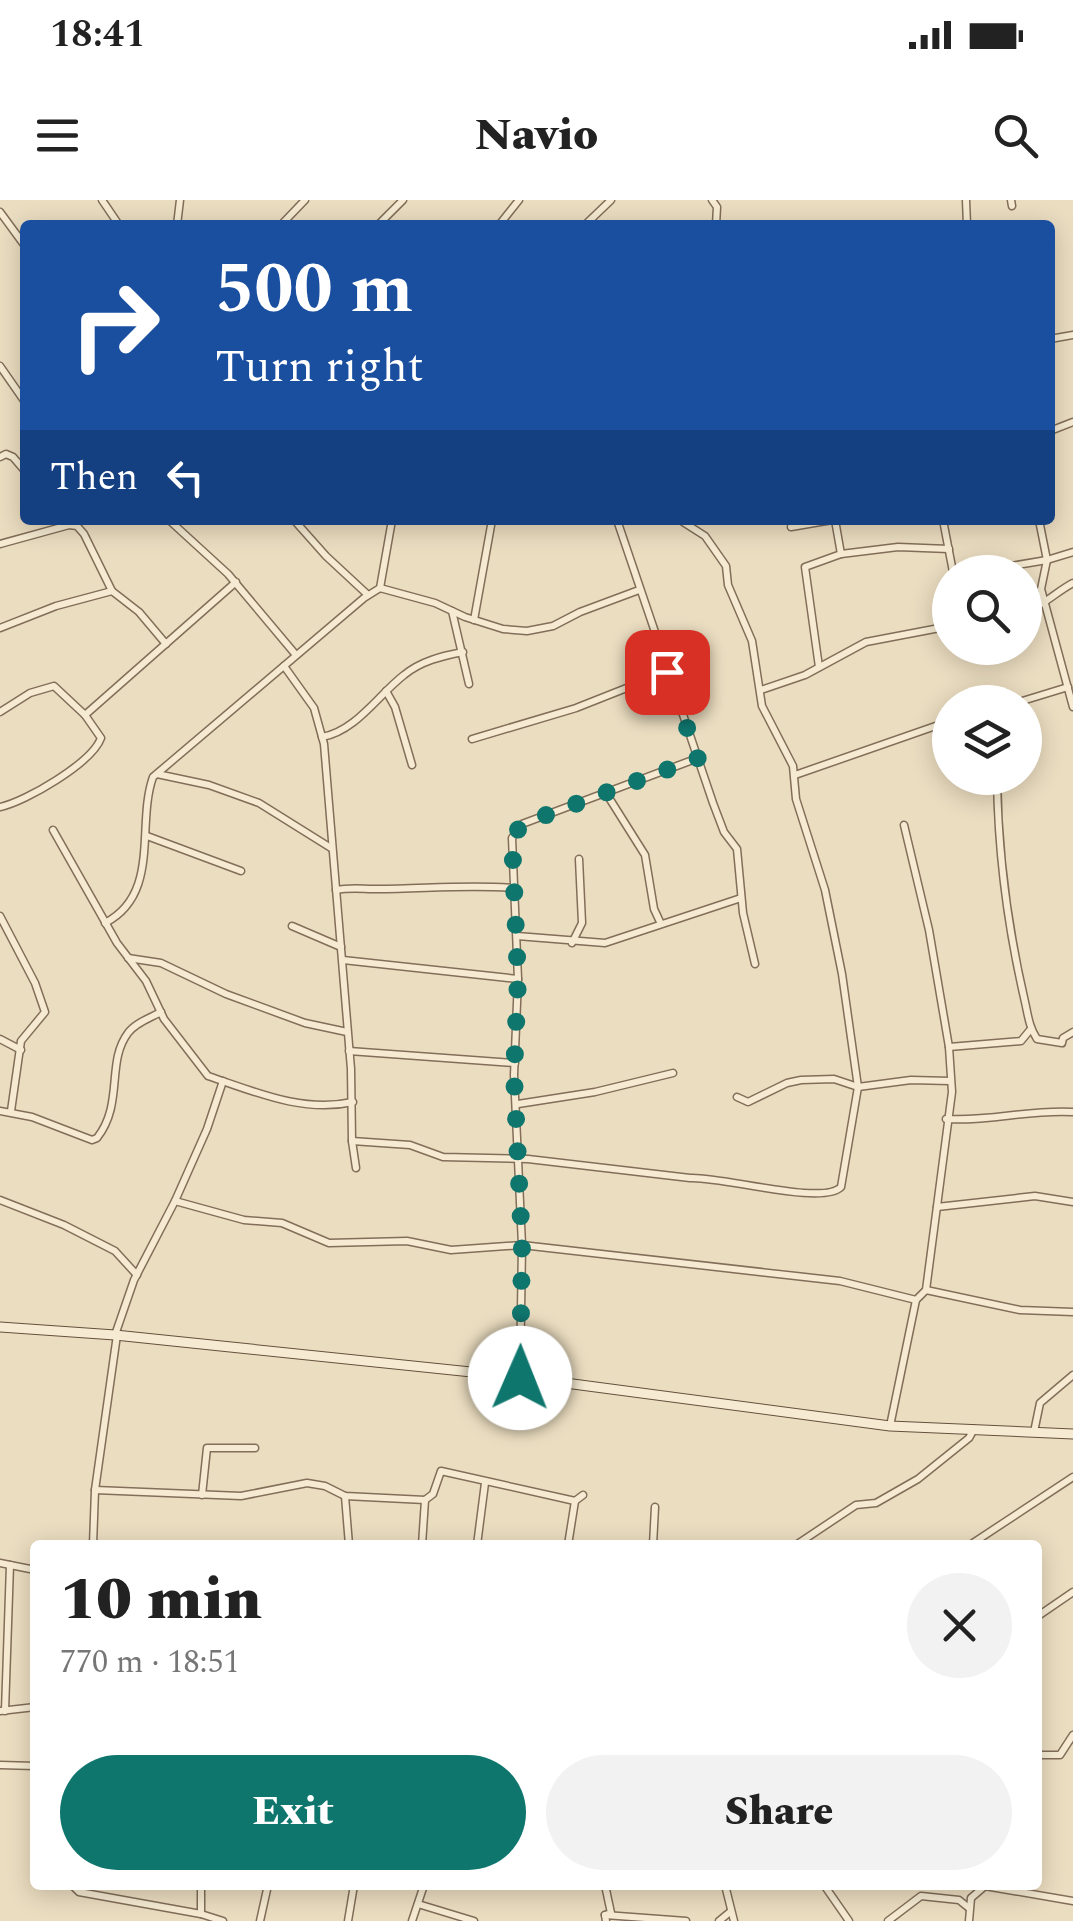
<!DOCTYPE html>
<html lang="en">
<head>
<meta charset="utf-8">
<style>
  body { margin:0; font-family:Spectral,serif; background:#f2f2f2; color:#222; height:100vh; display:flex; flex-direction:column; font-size:38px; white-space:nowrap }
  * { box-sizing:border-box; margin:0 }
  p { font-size:32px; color:#767676 }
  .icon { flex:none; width:55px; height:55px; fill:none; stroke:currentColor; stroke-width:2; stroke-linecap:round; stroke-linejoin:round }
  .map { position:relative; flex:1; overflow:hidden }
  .panel { position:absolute; left:30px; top:1340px; width:1012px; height:350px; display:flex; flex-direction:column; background:#fff; border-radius:10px; box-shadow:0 5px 25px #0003 }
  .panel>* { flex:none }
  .hud { position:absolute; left:20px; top:20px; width:1035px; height:305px; border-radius:10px; box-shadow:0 5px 25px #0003; background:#1a4fa0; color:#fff; overflow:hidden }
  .controls { position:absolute; left:932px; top:355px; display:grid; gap:20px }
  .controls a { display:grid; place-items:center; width:110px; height:110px; border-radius:50%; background:#fff; box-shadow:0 5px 25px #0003; font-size:50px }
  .pin { position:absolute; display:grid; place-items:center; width:85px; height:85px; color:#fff; margin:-42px; border-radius:20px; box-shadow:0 5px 15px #0006 }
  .me { position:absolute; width:110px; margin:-55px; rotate:1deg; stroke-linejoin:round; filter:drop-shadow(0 0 8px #0008) }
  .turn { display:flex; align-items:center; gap:35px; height:210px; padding:0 30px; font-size:45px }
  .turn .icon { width:130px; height:130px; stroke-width:2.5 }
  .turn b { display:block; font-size:70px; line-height:85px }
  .then { display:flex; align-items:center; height:95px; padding:0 30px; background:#0003; gap:20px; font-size:38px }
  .round { display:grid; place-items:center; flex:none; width:105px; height:105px; border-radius:52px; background:#f2f2f2 }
  .overview { display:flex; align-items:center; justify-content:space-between; height:170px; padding:0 30px }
  h1 { font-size:60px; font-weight:800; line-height:75px }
  .action { display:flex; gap:20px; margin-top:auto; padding:20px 30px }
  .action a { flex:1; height:115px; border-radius:60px; background:#0f766e; color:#fff; font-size:40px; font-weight:800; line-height:115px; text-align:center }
  .action a+a { background:#f2f2f2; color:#222 }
  .status { display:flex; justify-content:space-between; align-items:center; height:70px; padding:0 50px; background:#fff; direction:ltr }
  .status svg { height:28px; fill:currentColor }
  header { display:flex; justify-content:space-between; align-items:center; height:130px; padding:0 30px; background:#fff; font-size:45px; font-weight:800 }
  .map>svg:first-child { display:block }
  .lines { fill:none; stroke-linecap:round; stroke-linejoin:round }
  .street-casing { stroke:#826e59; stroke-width:9 }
  .secondary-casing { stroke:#64503c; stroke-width:11 }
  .street { stroke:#f6ebd2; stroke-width:6 }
  .secondary { stroke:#f6ebd2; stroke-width:9 }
  .route { stroke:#0f766e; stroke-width:18; stroke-dasharray:0 32.4 }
</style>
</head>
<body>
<div class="status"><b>18:41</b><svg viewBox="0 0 49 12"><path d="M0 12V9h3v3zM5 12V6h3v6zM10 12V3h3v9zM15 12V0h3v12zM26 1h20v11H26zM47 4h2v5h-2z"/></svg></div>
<header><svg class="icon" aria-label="menu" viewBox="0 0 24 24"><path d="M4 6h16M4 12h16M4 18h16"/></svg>Navio<svg class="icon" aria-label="search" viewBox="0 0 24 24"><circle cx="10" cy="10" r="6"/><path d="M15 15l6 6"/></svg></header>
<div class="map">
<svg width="1073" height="1721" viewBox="0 0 1073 1721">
  <rect width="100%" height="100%" fill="#ebddc0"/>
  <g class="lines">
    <defs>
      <g id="street">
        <polyline points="102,0 119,25"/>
        <polyline points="712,0 717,7 716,25"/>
        <polyline points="966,0 967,25"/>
        <polyline points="1011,0 1012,6"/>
        <polyline points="0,12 25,46"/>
        <polyline points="177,25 180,0"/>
        <polyline points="281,25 305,0"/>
        <polyline points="378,25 403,0"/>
        <polyline points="499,25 519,0"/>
        <polyline points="585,25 611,0"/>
        <polyline points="1050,139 1073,135"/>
        <polyline points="0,166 25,202"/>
        <polyline points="1050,231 1073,222"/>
        <polyline points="0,257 6,254 13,257 25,271"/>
        <polyline points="169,320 228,374 296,455"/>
        <polyline points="294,320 326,356 368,395"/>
        <polyline points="617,320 713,603 724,632 737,649 743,713 755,764"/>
        <polyline points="943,320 953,372"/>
        <polyline points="1039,320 1047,360 1041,389 1073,507"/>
        <polyline points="791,327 832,320"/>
        <polyline points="0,344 69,325 77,326 84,334 112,391 139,412 166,444"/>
        <polyline points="841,354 898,347 949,349"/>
        <polyline points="975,372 1047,360 1073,352"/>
        <polyline points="380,388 435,403 465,417 503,429 527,431 553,426 580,412 639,390"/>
        <path d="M1025,410C1046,405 1054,393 1073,383"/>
        <polyline points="452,411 469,484"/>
        <polyline points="474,420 492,320"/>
        <polyline points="0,428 56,406 112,391"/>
        <polyline points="284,466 314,508 324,544 351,869 352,941 356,968"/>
        <polyline points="819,467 805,367 841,354 835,320"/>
        <polyline points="761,490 805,475 866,442 950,426"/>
        <polyline points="386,491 395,507 412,565"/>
        <polyline points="1019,502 1068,487"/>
        <path d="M0,512L30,493L54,486L85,515L101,538C92,563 25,602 0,607"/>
        <polyline points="85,515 236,382"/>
        <path d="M322,537C356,531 378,495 404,475C421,461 442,456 463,452"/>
        <polyline points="472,539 576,508 667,472"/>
        <polyline points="157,574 209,585 259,603 331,648"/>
        <polyline points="795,575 950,521"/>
        <path d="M997,578C998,653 1008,729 1025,802C1028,815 1029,827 1037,839L1062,843L1063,838L1073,832"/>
        <polyline points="606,593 645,655 654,709 661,724"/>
        <path d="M53,630L117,743L146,781L164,819L208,876C256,892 302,913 353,902"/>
        <polyline points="147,636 241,671"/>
        <path d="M336,690C351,687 362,689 377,689C423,689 468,684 514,688"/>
        <polyline points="0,716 35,783 45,812 21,841 11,911"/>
        <path d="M105,723C161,694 136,625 153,577L364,398L380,388L392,320"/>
        <polyline points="292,726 341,747"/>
        <polyline points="517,736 605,743 741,698"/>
        <polyline points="572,743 582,723 579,659"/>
        <polyline points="128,758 161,763 226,794 305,823 347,832"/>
        <polyline points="343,760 518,779"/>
        <polyline points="0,839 21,850"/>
        <polyline points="949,847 1021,841 1030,830"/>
        <polyline points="349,851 515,863"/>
        <polyline points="737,897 748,902 787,883 801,880 834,879 858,887 911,880 950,881"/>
        <polyline points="518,904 595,892 673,873"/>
        <path d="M0,911L32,917L92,940L97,938C124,904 106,862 128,833C135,823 150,818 161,812"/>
        <path d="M946,919C989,922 1030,909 1073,912"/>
        <path d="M352,941L410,945L443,957L528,959L690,978C721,976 823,1006 841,987L858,887L842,774L825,690L796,599L793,566L762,506L752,441L728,385L726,366L705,336L683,322"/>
        <polyline points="0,1000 64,1025 115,1051 137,1075"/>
        <polyline points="175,1001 207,929 223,881"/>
        <polyline points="937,1007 1035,996 1073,1002"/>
        <polyline points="926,1090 1020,1110 1073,1112"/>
        <polyline points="115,1135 134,1080 175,1001 244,1020 282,1023 329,1043 407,1041 451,1050 522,1045 840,1081 916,1100"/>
        <polyline points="520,1177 522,1045 514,875 518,779 512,638 522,624 698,558"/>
        <polyline points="890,1226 916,1100 926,1090 952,892 949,847 929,730 904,625"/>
        <polyline points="1034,1232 1040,1203 1073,1175"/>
        <polyline points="95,1290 241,1296 307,1283 325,1286 345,1296 425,1300"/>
        <polyline points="202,1295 207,1248 255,1248"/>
        <polyline points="345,1296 349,1345"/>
        <polyline points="93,1345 95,1290 117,1135"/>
        <polyline points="422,1345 425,1300 433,1294 441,1271 575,1301 583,1295"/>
        <polyline points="477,1345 485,1283"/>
        <polyline points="568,1345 575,1301"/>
        <polyline points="653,1345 655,1307"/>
        <polyline points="796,1345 856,1305 876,1303 918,1279 969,1238 974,1229"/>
        <polyline points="970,1345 1073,1277"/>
        <polyline points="0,1363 35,1370"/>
        <polyline points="1038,1416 1073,1392"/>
        <polyline points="0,1511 35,1507"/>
        <polyline points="5,1511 10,1365"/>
        <polyline points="1038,1555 1060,1555 1073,1535"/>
        <polyline points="0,1565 35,1566"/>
        <polyline points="72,1685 79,1692 201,1714 223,1721"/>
        <polyline points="605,1685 611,1713 605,1715 606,1721"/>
        <polyline points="725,1685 734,1721"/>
        <polyline points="824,1685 849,1721"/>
        <polyline points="418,1704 474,1721"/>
        <polyline points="201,1714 201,1685"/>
        <polyline points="605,1715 686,1721"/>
        <polyline points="260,1721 268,1685"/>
        <polyline points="348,1721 354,1685"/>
        <polyline points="412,1721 424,1685"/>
        <polyline points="719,1721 730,1712"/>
        <polyline points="888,1721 921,1696 959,1700 969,1708"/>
        <polyline points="969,1721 971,1698 985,1686 1073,1701"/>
      </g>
      <polyline id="secondary" points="0,1127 115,1135 520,1177 890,1226 1073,1234"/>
    </defs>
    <use href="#street" class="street-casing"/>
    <use href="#secondary" class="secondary-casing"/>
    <use href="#street" class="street"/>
    <use href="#secondary" class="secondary"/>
  </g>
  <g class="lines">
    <polyline class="route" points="520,1178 522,1044 514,875 518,779 512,638 522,624 698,558 667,472"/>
  </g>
</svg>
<div class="controls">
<a><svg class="icon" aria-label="search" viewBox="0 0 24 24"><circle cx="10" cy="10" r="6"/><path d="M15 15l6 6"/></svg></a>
<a><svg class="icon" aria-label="layers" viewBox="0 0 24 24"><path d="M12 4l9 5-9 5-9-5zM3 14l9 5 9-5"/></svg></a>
</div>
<div class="pin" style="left:667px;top:472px;background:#d93025"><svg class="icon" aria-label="arrive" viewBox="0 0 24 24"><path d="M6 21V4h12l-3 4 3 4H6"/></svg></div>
<svg class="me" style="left:520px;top:1178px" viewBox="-20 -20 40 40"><circle r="19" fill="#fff"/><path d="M0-13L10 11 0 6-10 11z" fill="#0f766e"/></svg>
<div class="hud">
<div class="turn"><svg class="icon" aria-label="right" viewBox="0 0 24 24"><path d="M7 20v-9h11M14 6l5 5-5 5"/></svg><div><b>500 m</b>Turn right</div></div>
<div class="then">Then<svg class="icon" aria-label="left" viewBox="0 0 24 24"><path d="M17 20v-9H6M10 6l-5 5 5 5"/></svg></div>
</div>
<section class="panel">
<div class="overview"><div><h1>10 min</h1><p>770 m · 18:51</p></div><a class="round"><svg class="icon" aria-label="close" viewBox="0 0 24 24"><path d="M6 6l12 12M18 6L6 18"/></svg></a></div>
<div class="action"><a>Exit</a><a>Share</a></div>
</section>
</div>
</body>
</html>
